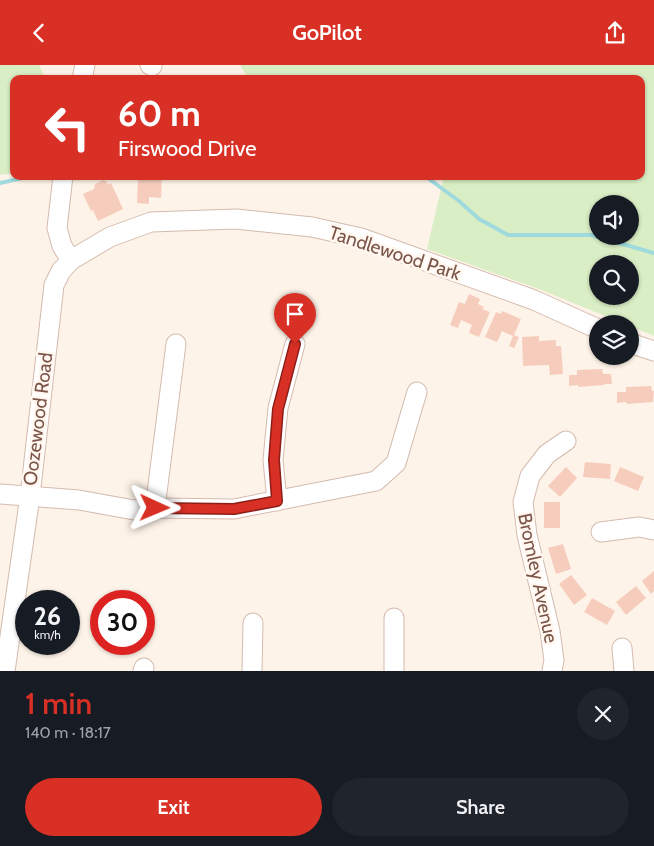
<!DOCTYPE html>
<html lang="en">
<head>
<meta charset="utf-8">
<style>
  body { margin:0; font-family:Cabin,sans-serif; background:#20242c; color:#f1f3f6; height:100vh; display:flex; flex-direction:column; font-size:19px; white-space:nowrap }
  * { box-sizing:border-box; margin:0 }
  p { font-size:16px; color:#9ea1a6 }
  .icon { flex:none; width:28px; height:28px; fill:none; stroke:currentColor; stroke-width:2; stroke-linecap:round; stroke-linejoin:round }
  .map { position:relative; height:606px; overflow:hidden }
  .side { display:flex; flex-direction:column; background:#171b24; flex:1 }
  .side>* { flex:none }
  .top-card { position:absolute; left:10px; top:10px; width:635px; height:105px; border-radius:10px; box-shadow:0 1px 4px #0004; background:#d93025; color:#fff; overflow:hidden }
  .fabs { position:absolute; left:589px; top:130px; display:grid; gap:10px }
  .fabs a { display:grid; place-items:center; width:50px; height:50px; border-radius:50%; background:#171b24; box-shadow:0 1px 4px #0004; font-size:25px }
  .speed { position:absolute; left:15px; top:525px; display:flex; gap:10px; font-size:25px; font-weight:700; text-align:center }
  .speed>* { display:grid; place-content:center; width:65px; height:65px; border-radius:50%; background:#171b24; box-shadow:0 1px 4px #0004; line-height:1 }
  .speed small { font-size:12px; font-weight:400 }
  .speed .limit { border:8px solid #d22; background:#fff; color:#111 }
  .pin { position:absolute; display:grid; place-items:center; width:42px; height:42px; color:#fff; margin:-51px -21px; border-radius:50% 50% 50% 0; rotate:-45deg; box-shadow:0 0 5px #0007 }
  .pin .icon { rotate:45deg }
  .me { position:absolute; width:55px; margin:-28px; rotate:91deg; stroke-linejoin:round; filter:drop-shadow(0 0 4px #0008) }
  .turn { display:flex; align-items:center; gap:18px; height:105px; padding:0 25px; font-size:22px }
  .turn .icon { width:65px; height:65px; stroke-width:2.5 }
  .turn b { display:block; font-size:35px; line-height:42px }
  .round { display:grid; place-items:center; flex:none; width:52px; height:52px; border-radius:26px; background:#20242c }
  .headline { display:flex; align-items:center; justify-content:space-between; height:85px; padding:0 25px }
  h1 { font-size:30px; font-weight:600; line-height:38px; color:#d93025 }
  .button { display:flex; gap:10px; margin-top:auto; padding:10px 25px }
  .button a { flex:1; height:58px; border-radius:30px; background:#d93025; color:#fff; font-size:20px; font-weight:600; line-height:58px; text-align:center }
  .button a+a { background:#20242c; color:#f1f3f6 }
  header { display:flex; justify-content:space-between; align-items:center; height:65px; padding:0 25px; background:#d93025; color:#fff; font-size:22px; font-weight:600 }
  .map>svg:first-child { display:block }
  .green { fill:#d9eec4; fill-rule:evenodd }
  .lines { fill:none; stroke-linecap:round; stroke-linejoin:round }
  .stream { stroke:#9fdadd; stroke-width:4 }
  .building { fill:#f6cdbd }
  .minor-casing { stroke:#d4bbae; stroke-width:21 }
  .minor { stroke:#fff; stroke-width:19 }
  .route-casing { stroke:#8d1f18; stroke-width:12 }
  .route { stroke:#d93025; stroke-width:9 }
  .labels { text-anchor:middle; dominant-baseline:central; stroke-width:5; stroke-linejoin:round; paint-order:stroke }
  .street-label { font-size:19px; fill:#7b5548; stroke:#fff7f0 }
</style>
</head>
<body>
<header><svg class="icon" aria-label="back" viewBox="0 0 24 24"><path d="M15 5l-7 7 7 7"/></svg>GoPilot<svg class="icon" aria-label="share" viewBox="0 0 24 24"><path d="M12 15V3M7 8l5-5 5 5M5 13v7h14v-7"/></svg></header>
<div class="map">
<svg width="654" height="606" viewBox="0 0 654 606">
  <rect width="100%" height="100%" fill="#fef3e8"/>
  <g class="green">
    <polygon points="0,0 39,0 46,14 14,14 14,108 0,110"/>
    <path d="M240,0H654V271L630,261V259H625L539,224L427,184L444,111H641V14H246L247,12ZM598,139H630V171H598ZM598,199H630V231H598Z"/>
  </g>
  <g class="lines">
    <g class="stream">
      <polyline points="425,111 459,136 479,154 508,170 591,170 654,188"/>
      <polyline points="0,118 31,111"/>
    </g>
  </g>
  <g class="building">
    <polygon points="149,111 162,111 161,133 149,132 149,139 137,138 138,114 149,115"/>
    <polygon points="103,115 107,117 108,120 111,118 123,144 98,156 93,145 91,146 83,129 94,124 95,119"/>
    <polygon points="469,229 480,234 478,239 484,242 482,244 490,247 479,272 469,268 472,260 461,255 458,263 450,260 459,237 465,239"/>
    <polygon points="502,246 521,254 514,270 519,272 514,283 509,281 513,271 502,266 497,277 485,272 496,247 501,249"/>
    <polygon points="539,271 539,276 556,275 556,281 561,281 563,309 550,310 549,300 523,301 522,272"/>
    <polygon points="602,304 603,309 611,309 612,319 604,319 604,320 578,322 578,320 569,321 569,310 577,310 577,305"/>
    <polygon points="651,321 652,326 654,326 653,337 627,339 626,337 617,338 617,327 626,327 626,322"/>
    <polygon points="585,397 611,399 610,414 583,412"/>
    <polygon points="566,402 577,413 560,432 548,421"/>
    <polygon points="620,402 644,412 638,426 614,416"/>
    <rect x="544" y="437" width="16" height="26"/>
    <polygon points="563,479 571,504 556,509 548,483"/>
    <polygon points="654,506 654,526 651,529 642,516"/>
    <polygon points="571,510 587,530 574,540 559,519"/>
    <polygon points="636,521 646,533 626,550 616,537"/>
    <polygon points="592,533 615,546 607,560 584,547"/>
  </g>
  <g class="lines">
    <defs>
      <g id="minor">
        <polyline points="150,0 152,1"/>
        <polyline points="82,14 85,0"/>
        <polyline points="71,195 110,172 151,157 236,154 312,162 361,173 534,235 598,264"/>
        <polyline points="630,278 654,286"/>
        <polyline points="0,429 79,435 134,445 155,443 234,444 376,416 396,398 417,327"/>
        <polyline points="277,436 273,395 278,343 295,279"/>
        <polyline points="155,443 176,279"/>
        <polyline points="601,467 639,462 654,465"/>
        <polyline points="394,553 394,606"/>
        <polyline points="622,583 624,606"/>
        <polyline points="5,606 30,431 54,220 61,206 71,195 62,181 57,163 63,111"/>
        <polyline points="143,606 144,603"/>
        <polyline points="252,606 253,558"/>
        <polyline points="552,606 554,595 550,566 527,470 523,437 530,411 547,389 566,376"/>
      </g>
    </defs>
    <use href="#minor" class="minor-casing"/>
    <use href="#minor" class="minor"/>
  </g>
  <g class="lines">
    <defs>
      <polyline id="route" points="155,443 234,444 277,436 274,395 278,344 295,279"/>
    </defs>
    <use href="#route" class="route-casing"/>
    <use href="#route" class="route"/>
  </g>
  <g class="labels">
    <g class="street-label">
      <text transform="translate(395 188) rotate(18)">Tandlewood Park</text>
      <text transform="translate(38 354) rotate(-83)">Oozewood Road</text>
      <text transform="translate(538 513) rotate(78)">Bromley Avenue</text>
    </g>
  </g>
</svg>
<div class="fabs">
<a><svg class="icon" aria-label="sound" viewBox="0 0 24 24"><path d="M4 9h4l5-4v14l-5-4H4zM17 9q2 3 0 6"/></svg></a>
<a><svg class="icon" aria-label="search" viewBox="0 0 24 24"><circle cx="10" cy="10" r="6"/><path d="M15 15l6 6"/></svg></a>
<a><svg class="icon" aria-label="layers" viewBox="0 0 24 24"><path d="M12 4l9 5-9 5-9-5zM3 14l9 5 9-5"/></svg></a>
</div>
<div class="speed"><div>26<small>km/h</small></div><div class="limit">30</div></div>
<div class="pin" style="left:295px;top:279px;background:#d93025"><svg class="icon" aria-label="arrive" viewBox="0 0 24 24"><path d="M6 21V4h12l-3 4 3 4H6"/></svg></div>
<svg class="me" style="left:155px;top:443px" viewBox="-20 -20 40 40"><path d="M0-17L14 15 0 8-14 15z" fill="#d93025" stroke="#fff" stroke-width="4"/></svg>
<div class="top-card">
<div class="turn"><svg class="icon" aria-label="left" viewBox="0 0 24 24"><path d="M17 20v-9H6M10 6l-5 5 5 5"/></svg><div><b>60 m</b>Firswood Drive</div></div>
</div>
</div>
<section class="side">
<div class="headline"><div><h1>1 min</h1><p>140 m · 18:17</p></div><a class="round"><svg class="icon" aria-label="close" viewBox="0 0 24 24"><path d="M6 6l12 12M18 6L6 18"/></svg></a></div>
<div class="button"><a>Exit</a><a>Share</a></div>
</section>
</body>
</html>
